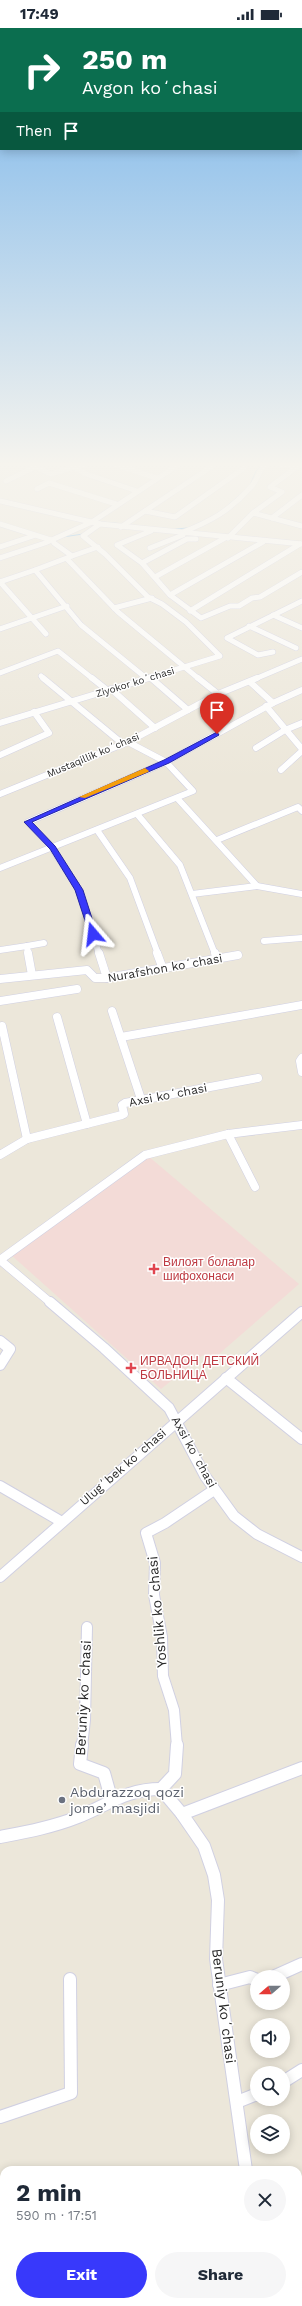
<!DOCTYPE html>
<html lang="en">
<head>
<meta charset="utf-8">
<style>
  body { margin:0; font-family:"Work Sans",sans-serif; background:#f6f6f7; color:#1f2937; height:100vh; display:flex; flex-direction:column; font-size:15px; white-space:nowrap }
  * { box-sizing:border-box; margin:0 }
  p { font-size:13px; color:#747a83 }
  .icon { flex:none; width:22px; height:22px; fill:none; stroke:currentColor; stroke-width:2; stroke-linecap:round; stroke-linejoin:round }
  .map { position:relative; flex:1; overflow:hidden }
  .details { position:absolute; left:0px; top:2138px; width:302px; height:140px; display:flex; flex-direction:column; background:#fff; border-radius:12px 12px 0 0; box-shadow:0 2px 10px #0003 }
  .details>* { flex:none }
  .top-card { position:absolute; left:0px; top:0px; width:302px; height:122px; box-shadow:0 2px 10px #0003; background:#0b6e4f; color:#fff; overflow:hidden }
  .needle { width:26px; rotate:250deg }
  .fabs { position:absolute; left:250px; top:1942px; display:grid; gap:8px }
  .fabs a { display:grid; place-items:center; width:40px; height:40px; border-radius:50%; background:#fff; box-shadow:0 2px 10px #0003; font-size:20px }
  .pin { position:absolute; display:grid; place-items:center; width:34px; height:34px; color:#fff; margin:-41px -17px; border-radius:50% 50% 50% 0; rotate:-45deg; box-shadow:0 0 4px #0007 }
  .pin .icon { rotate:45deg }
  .me { position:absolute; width:44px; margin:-22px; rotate:343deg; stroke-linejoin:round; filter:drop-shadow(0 0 3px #0008) }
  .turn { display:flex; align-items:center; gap:14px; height:84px; padding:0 16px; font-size:18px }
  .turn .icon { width:52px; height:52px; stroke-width:2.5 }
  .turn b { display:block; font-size:28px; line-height:34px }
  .then { display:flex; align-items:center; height:38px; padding:0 16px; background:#0003; gap:8px; font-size:15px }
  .round { display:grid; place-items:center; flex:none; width:42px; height:42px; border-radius:21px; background:#f6f6f7 }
  .head { display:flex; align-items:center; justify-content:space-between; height:68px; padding:0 16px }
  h1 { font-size:24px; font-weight:700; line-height:30px }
  .cta { display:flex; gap:8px; margin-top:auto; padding:8px 16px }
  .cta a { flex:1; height:46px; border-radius:24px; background:#3839fb; color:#fff; font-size:16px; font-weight:700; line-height:46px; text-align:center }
  .cta a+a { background:#f6f6f7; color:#1f2937 }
  .status { display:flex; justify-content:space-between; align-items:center; height:28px; padding:0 20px; background:#fff; direction:ltr }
  .status svg { height:11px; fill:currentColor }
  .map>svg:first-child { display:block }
  .medical { fill:#f3dbd7 }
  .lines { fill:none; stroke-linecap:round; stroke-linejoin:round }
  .stream { stroke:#6cb5ef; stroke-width:1 }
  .minor-far4-casing { stroke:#d0d0e2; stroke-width:6 }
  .minor-far3-casing { stroke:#d0d0e2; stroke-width:7 }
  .minor-far2-casing { stroke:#d0d0e2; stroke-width:9 }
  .minor-far1-casing { stroke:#d0d0e2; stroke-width:12 }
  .minor-casing { stroke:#d0d0e2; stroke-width:14 }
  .minor-far4 { stroke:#fff; stroke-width:5 }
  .minor-far3 { stroke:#fff; stroke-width:6 }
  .minor-far2 { stroke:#fff; stroke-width:8 }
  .minor-far1 { stroke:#fff; stroke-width:10 }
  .minor { stroke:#fff; stroke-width:12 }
  .route { fill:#3839fb; stroke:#2425a3 }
  .slow { fill:#f59e0b }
  .health-dot { fill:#e0444e; stroke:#fff; stroke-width:1.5 }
  .worship-dot { fill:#6b7280; stroke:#fff; stroke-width:1.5 }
  .labels { text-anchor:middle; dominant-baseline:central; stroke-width:3; stroke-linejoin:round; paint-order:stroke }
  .far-street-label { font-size:10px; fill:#292929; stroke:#fff }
  .street-label { font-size:12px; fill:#292929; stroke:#fff }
  .health-label { font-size:12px; fill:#be3a42; stroke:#fff; text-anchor:start }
  .near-street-label { font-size:14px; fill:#292929; stroke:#fff }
  .near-worship-label { font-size:14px; fill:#5b616d; stroke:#fff; text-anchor:start }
</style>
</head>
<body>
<div class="status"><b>17:49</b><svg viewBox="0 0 49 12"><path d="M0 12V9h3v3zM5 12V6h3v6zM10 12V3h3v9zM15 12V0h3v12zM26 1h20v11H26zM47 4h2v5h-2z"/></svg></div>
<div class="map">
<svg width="302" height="2278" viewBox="0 0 302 2278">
  <rect width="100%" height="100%" fill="#ece7da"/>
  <polygon class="medical" points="147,1127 299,1256 211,1333 203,1327 161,1361 10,1226"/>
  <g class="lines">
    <g class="stream">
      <polyline points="250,457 256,443 262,437"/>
      <polyline points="223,482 242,465"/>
      <polyline points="100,494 124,496"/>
      <polyline points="176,501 187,500"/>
      <polyline points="63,509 83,506"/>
    </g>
    <defs>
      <g id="minor-far4">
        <polyline points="22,433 51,446 74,439 86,446 137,463"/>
        <polyline points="104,433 157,450"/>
        <polyline points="259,433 297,439"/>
        <polyline points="74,439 98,433"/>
        <polyline points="125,440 137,433"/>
        <polyline points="6,453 35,439"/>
        <polyline points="37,461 49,455 116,476"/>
        <polyline points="0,473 100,496 302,516"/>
        <polyline points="145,483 175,489 244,440"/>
        <polyline points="253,485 302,498"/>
        <polyline points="272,490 302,467"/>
        <polyline points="0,496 51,512"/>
        <polyline points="100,496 83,508 105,526 148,569 162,576 186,594 220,628 145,651"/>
        <polyline points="121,499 220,433"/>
        <polyline points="151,503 117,517 142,535 170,567 201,590 230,578 239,578 252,570 260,569 302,544"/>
        <path d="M181,505C211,493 228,484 250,460C258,453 258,442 267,435"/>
        <polyline points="228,510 253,485 282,464 270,459 302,435"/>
        <polyline points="0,519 33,508"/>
        <polyline points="150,520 183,507"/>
        <polyline points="72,528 98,519"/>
        <polyline points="0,530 45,515 92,494 184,433"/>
        <polyline points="67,531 118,584 199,651"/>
        <polyline points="142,535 187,511 196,511"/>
        <polyline points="35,542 72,528 54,515"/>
        <polyline points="155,549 225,510"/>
        <polyline points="0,554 35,542 81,597 146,650"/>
        <polyline points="0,554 46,606"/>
        <polyline points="170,567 263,514"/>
        <polyline points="114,580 152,570"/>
        <polyline points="190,583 300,516"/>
        <polyline points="273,587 302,600"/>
        <polyline points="249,598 296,620"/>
        <polyline points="0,601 67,578"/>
        <polyline points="273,624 258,627 227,610 302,573"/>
        <polyline points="0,645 58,623 93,651"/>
        <polyline points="41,648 44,651"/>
        <polyline points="150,649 152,651"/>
        <polyline points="255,651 302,631"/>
      </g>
      <g id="minor-far3">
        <polyline points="43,650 123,716"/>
        <polyline points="92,650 107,662"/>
        <polyline points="151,650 188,682"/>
        <polyline points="198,650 218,666"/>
        <polyline points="250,654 273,675"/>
        <polyline points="111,661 155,700"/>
        <polyline points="266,678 302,721"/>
        <polyline points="0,695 149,650"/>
        <polyline points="256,720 285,702 302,695"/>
        <polyline points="0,727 49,705 34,684"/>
        <polyline points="281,742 302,723"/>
        <polyline points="0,766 128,714 218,666 257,650"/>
        <polyline points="177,770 257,858 192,866"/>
        <polyline points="137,786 180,837 215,926"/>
        <polyline points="97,802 130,850 158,926"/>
        <polyline points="217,812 298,779 302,783"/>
        <polyline points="0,840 193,763 166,734 128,714"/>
        <polyline points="257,858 302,866"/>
        <polyline points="264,913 302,910"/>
        <polyline points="27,918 44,915"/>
        <polyline points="0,922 27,918 28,926"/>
        <polyline points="99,926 79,862 52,820 28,794 166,734 273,675 302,662"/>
      </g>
      <g id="minor-far2">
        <polyline points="28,925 32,947"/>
        <polyline points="99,925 107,950"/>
        <polyline points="157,925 163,941"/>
        <polyline points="215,925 217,931"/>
        <polyline points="0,951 87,942 95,950 107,950 238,927"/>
        <polyline points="0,973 77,961"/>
        <polyline points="112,983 141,1071"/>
        <polyline points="57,989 87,1096"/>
        <polyline points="2,998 27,1111"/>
        <polyline points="121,1009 302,977"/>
        <polyline points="302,1030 300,1033 302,1044"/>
        <polyline points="228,1106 255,1159"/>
        <polyline points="0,1127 27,1111 122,1087 124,1086 122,1077 125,1075 258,1050"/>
        <polyline points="0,1232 51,1275"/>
        <polyline points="0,1232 145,1127 228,1106 302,1097"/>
      </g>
      <g id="minor-far1">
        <polyline points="50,1274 104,1320 169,1380 205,1448 234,1488 257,1506 302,1529"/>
        <polyline points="0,1313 10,1321 0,1337"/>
        <polyline points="226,1350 302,1411"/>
        <polyline points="0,1458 62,1494"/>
        <polyline points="0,1549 302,1284"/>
        <polyline points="82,1718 85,1692 87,1599"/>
        <polyline points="177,1718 174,1682 163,1648 162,1609 154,1567 155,1535 146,1505 165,1495 214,1462"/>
      </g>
      <g id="minor">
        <polyline points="82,1717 80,1736 104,1745 111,1770"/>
        <polyline points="161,1761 175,1746 177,1717"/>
        <polyline points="182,1786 302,1740"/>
        <path d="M0,1809C26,1804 53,1799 78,1789C108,1777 126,1761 161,1761L182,1786L204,1818L214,1847L218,1872L216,1931L246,2142"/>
        <polyline points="273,1949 302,1936"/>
        <polyline points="219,1957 250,1949 257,1952"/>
        <polyline points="283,2054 302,2042"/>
        <polyline points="237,2074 257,2066"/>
        <polyline points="0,2089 71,2065 70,1951"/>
        <polyline points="232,2274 232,2278"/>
        <polyline points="106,2275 128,2278"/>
      </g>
    </defs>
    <use href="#minor-far4" class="minor-far4-casing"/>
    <use href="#minor-far3" class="minor-far3-casing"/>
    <use href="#minor-far2" class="minor-far2-casing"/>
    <use href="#minor-far1" class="minor-far1-casing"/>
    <use href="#minor" class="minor-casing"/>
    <use href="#minor-far4" class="minor-far4"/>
    <use href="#minor-far3" class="minor-far3"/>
    <use href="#minor-far2" class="minor-far2"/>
    <use href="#minor-far1" class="minor-far1"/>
    <use href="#minor" class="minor"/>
  </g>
  <linearGradient id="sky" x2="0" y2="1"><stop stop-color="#76b4eb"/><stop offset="0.58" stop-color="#f6f4ee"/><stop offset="1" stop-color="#f6f4ee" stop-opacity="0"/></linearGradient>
  <rect width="302" height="752" fill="url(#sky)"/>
  <polygon class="route" points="217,704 219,707 169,735 32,794 55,818 83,862 97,906 90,908 75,862 50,821 24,794 164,732"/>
  <polygon class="slow" points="145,740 149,743 148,744 85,770 79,769"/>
  <g class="health-dot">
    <path d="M152 1235h4v4h4v4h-4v4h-4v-4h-4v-4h4z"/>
    <path d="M129 1334h4v4h4v4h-4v4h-4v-4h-4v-4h4z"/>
  </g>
  <circle class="worship-dot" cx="62" cy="1772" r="4"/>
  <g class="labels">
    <g class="far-street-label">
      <text transform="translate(135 654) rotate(-17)">Ziyokor koʻchasi</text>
      <text transform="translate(93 727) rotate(-23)">Mustaqillik koʻchasi</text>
    </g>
    <g class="street-label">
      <text transform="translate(165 940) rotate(-10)">Nurafshon koʻchasi</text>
      <text transform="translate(168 1067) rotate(-11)">Axsi koʻchasi</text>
      <text transform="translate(194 1424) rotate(61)">Axsi koʻchasi</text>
      <text transform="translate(123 1439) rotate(-41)">Ulugʻbek koʻchasi</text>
    </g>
    <g class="health-label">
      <text x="163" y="1234">Вилоят болалар<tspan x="163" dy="14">шифохонаси</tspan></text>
      <text x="140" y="1333">ИРВАДОН ДЕТСКИЙ<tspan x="140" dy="14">БОЛЬНИЦА</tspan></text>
    </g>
    <g class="near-street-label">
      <text transform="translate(157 1584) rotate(-95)">Yoshlik koʻchasi</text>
      <text transform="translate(83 1670) rotate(-87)">Beruniy koʻchasi</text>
      <text transform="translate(224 1978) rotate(83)">Beruniy koʻchasi</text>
    </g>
    <g class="near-worship-label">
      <text x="70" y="1764">Abdurazzoq qozi<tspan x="70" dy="16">jome’ masjidi</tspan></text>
    </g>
  </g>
</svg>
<div class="fabs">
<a><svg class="needle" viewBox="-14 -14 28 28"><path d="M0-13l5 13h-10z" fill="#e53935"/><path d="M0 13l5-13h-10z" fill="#747a83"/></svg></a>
<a><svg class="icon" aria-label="sound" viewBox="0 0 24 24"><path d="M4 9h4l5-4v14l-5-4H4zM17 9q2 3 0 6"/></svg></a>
<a><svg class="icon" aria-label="search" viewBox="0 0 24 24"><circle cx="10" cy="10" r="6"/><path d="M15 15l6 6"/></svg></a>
<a><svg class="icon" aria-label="layers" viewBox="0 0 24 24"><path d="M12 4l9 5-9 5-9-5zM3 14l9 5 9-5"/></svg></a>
</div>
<div class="pin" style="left:217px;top:706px;background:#d93025"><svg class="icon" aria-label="arrive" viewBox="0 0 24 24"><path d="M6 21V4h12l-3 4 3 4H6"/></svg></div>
<svg class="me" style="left:93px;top:906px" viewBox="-20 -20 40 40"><path d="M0-17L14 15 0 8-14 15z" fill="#3839fb" stroke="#fff" stroke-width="4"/></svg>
<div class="top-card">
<div class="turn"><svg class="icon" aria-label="right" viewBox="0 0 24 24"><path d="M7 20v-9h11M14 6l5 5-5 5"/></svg><div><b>250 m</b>Avgon koʻchasi</div></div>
<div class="then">Then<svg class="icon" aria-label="arrive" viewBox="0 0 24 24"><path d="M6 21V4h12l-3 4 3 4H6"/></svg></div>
</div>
<section class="details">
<div class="head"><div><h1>2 min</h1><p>590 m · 17:51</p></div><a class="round"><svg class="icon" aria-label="close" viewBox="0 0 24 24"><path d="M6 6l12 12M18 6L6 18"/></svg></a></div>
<div class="cta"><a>Exit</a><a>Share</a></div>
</section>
</div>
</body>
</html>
